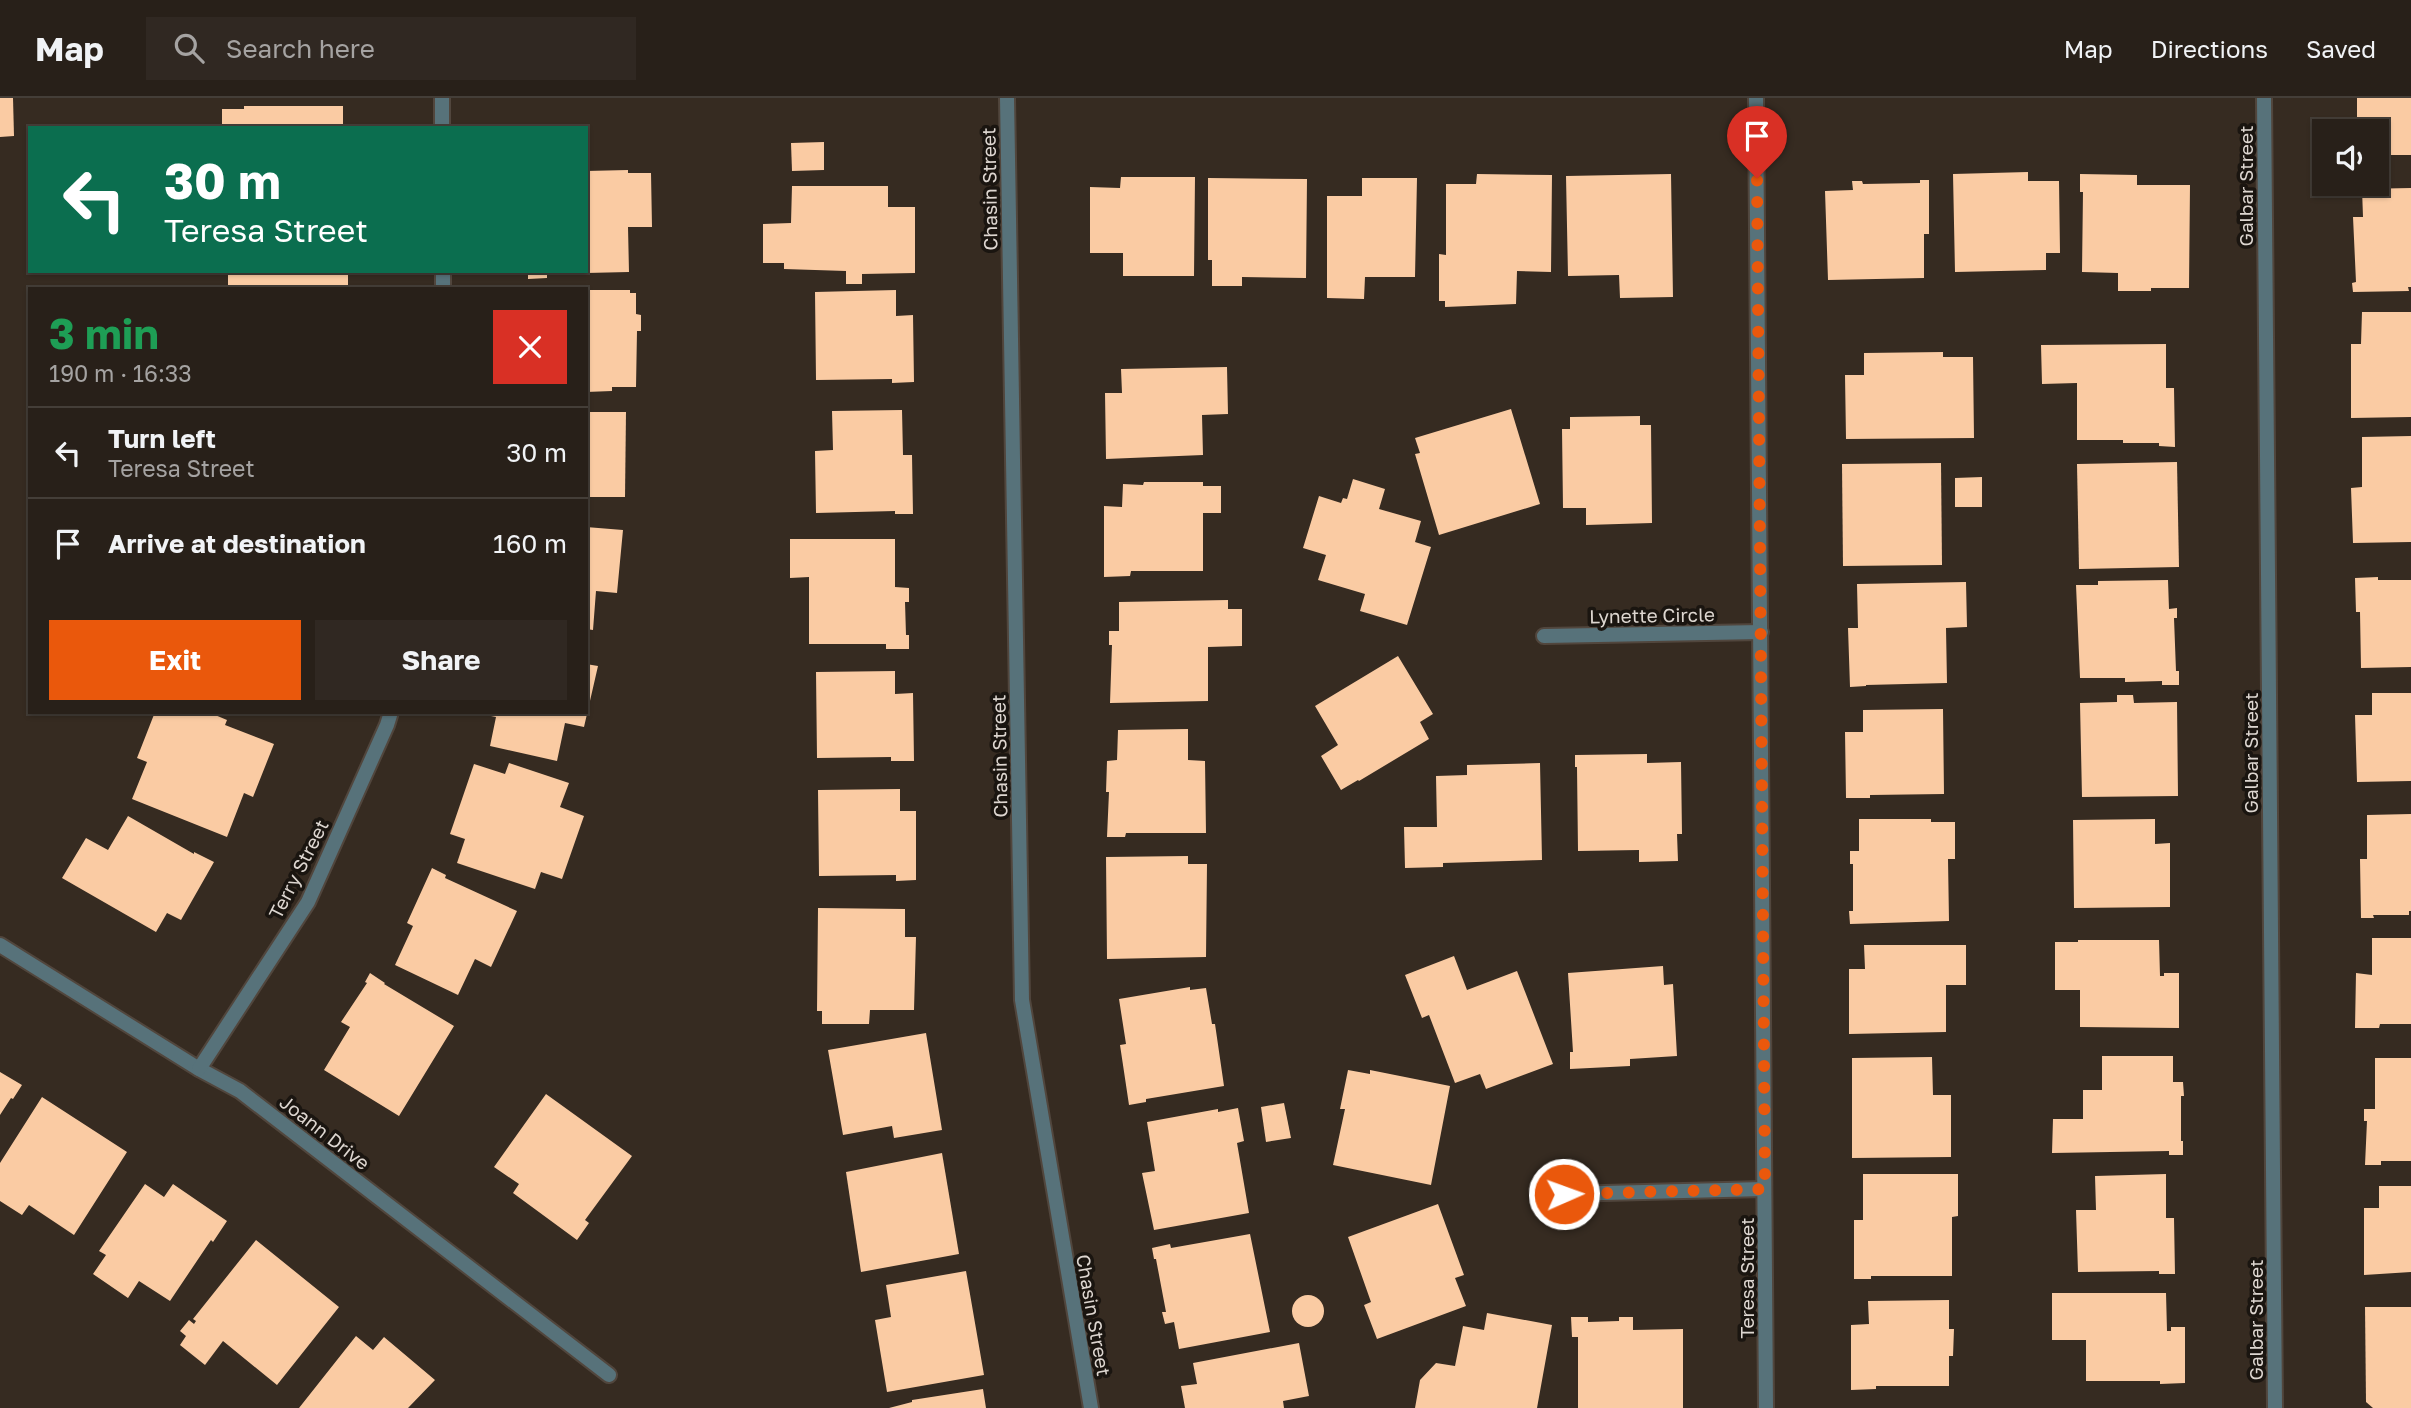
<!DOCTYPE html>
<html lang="en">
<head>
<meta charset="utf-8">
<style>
  body { margin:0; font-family:"Golos Text",sans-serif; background:#302822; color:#f1f3f6; height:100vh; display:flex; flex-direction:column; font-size:26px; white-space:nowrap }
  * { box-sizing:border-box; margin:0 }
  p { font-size:23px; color:#a5a3a2 }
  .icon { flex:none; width:38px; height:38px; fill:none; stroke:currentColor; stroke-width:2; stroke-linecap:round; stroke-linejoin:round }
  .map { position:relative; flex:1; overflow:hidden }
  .sheet { position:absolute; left:28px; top:189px; width:560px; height:427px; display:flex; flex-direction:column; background:#282019; border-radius:0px; box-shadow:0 2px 5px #0004,0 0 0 2px #443e38 }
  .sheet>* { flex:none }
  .hud { position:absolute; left:28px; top:28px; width:560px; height:147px; border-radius:0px; box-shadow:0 2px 5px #0004,0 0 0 2px #443e38; background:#0b6e4f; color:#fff; overflow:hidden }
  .controls { position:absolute; left:2312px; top:21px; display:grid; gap:14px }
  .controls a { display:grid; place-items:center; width:77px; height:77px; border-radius:0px; background:#282019; box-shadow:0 2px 5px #0004,0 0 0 2px #443e38; font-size:35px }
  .pin { position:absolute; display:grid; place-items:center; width:60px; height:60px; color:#fff; margin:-72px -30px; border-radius:50% 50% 50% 0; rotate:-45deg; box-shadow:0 0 7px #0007 }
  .pin .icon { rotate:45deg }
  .me { position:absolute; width:77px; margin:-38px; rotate:88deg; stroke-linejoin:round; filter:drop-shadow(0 0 5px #0008) }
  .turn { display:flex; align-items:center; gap:24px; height:147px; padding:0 21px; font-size:32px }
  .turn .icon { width:91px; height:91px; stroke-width:2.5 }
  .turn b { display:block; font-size:49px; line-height:60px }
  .round { display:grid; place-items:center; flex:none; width:74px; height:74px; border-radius:0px; background:#302822 }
  .overview { display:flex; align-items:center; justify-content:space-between; height:119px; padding:0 21px }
  h1 { font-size:42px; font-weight:700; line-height:52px; color:#1e9e55 }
  .cta { display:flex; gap:14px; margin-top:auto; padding:14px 21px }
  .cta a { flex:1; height:80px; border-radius:0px; background:#ea580c; color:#fff; font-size:28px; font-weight:700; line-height:80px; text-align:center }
  .cta a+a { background:#302822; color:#f1f3f6 }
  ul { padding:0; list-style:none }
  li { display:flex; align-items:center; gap:21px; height:91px; padding:0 21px; border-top:2px solid #443e38 }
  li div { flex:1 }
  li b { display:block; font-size:26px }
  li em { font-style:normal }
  header { display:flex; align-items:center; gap:42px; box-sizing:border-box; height:98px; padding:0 35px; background:#282019; border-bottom:2px solid #443e38 }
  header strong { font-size:33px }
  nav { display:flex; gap:38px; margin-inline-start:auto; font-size:24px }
  .search { width:490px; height:63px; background:#302822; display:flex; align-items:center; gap:18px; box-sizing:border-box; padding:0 24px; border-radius:0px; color:#a5a3a2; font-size:26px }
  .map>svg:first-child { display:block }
  .building { fill:#facba3 }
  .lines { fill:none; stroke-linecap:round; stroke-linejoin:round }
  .street-casing { stroke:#51463d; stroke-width:18 }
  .street { stroke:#57727a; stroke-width:14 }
  .route { stroke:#ea580c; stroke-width:12; stroke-dasharray:0 21.6 }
  .labels { text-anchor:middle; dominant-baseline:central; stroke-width:7; stroke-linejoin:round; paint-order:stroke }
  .street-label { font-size:19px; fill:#ddd6d0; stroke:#1a1510 }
</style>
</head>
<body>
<header>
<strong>Map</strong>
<div class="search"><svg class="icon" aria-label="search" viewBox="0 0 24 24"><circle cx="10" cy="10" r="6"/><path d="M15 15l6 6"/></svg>Search here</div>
<nav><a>Map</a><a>Directions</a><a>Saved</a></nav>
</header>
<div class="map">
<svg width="2411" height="1310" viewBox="0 0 2411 1310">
  <rect width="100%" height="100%" fill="#362b21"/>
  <g class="building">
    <polygon points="0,0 13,0 14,38 0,39"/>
    <polygon points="2357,0 2411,0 2411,57 2376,57 2376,33 2357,33"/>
    <polygon points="244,8 343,8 343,30 222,30 222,11 244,11"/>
    <polygon points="824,44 824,72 792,73 791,45"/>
    <polygon points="628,72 628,75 651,75 652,129 628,129 629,174 586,175 586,73"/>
    <polygon points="2028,74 2028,83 2059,83 2060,155 2046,155 2046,172 1955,174 1953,76"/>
    <polygon points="1477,76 1552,77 1551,174 1517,173 1516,206 1445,209 1445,203 1439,203 1439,156 1446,157 1446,86 1476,86"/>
    <polygon points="1671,76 1673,199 1620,200 1619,177 1568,178 1566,78"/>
    <polygon points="2080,76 2137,77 2137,87 2190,87 2189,190 2151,190 2151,193 2118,193 2118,175 2082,174 2083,94 2080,94"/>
    <polygon points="1121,79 1195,79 1194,178 1123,178 1123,155 1090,155 1090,89 1120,90"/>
    <polygon points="1208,80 1307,81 1306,180 1242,179 1242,188 1212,188 1212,162 1208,162"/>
    <polygon points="1362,80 1417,80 1415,179 1365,179 1364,201 1327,200 1327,98 1362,98"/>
    <polygon points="1920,82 1929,82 1929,136 1924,136 1924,180 1828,182 1825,93 1853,92 1852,83 1862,83 1863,86 1920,85"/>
    <polygon points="792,88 888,88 888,109 915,109 915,175 862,176 862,186 846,186 846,173 784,171 784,165 763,165 763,126 791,125"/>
    <polygon points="2411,90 2411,189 2408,189 2409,193 2353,194 2352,185 2356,184 2353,119 2363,119 2362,91"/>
    <rect x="228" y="173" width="120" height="18"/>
    <polygon points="528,173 547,173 547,180 528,181"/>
    <polygon points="586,192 630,192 630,195 636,195 636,216 641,217 641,233 637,233 636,289 612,289 612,293 586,294"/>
    <polygon points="896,192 896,218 913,217 914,284 892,285 892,281 816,282 815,194"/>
    <polygon points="2362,214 2411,214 2411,319 2351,320 2351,246 2361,246"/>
    <polygon points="2166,246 2166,290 2174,290 2175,349 2159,348 2159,345 2123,345 2123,342 2077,342 2077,285 2042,286 2041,247"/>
    <polygon points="1943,254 1943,259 1973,259 1974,340 1846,341 1845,277 1864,277 1864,255"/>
    <polygon points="1227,269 1228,316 1202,317 1203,357 1106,361 1105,295 1122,295 1121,271"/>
    <polygon points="1511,311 1540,406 1439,437 1415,356 1420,355 1415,340"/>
    <polygon points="902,312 903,357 912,357 913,416 895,416 895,413 816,415 815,353 833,352 832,313"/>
    <polygon points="586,314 626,314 625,399 586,399"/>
    <polygon points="1640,318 1640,327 1651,327 1652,425 1586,427 1586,410 1563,410 1562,331 1570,331 1570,319"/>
    <polygon points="2411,338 2411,444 2353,445 2351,390 2362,389 2362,339"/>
    <polygon points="2177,364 2179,469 2079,471 2077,366"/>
    <polygon points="1941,365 1942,467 1843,468 1842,366"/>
    <polygon points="1982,379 1982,409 1955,409 1955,380"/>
    <polygon points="1353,381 1385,391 1379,411 1421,423 1415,444 1431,449 1407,527 1360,513 1365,496 1318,482 1326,457 1303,450 1319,398 1341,405 1343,400 1347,401"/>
    <polygon points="1144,384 1203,384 1203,388 1221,388 1221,415 1203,415 1203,473 1131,473 1130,478 1104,479 1104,408 1122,409 1123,386 1143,387"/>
    <polygon points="586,429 623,432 617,495 596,493 593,532 586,531"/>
    <polygon points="790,441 895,441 895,489 909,490 909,504 905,504 906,537 909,537 909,551 886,551 886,546 809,546 809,479 790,480"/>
    <polygon points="2378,479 2378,482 2411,482 2411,569 2361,570 2360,514 2356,514 2355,480"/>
    <polygon points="2168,482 2169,511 2177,510 2177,520 2174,520 2176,573 2179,573 2179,587 2162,587 2162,583 2125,584 2125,580 2080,580 2076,487 2098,487 2098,483"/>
    <polygon points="1966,484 1967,529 1946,530 1947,585 1866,587 1866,588 1850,589 1848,530 1858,530 1857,486"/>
    <polygon points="1228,502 1228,511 1242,511 1242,548 1208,549 1208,603 1110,605 1112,547 1109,547 1109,533 1119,533 1119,504"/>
    <polygon points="1398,558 1433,616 1420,624 1429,641 1359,683 1358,682 1341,692 1321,658 1338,647 1315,608"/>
    <polygon points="586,566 598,568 584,629 565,625 557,663 490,648 496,619 486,617 487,614 586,614"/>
    <polygon points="895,573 895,596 913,595 914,663 891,663 891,659 817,660 816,574"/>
    <polygon points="2372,595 2411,595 2411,683 2357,684 2355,617 2372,617"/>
    <polygon points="2117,597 2133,597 2134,605 2177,604 2178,698 2082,699 2080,605 2117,604"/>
    <polygon points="1943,611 1944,696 1870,697 1870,700 1846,700 1845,634 1863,634 1863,612"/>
    <polygon points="155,614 208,614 227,622 225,627 274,646 253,699 244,695 227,739 132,701 147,664 137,660"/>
    <polygon points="1188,631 1188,662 1205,663 1206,735 1126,735 1125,739 1107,739 1109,694 1106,694 1107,663 1117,662 1118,632"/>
    <polygon points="1647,656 1647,665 1681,664 1682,736 1677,736 1678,763 1639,764 1639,752 1578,753 1577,669 1575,669 1575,657"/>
    <polygon points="509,665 569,685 560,709 584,718 562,781 541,774 535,791 457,765 465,741 450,736 474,666 505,676"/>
    <polygon points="1540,665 1542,762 1443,765 1443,769 1405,770 1404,729 1437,729 1436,678 1467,677 1467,667"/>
    <polygon points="900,691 900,713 916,713 916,782 896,783 896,777 819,778 818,692"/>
    <polygon points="2411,716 2411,813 2409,813 2409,817 2373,817 2374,820 2361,820 2360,761 2367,761 2367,717"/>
    <polygon points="128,718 194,756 194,754 214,764 181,822 167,815 156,834 62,780 86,740 108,752"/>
    <polygon points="1859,721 1931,721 1931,724 1955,724 1955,761 1948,761 1949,823 1850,826 1849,813 1853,813 1853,766 1850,766 1850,753 1859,753"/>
    <polygon points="2155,721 2155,746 2170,745 2170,809 2074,810 2073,722"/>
    <polygon points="1188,758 1188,766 1207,766 1206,859 1107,861 1106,759"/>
    <polygon points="432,770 446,777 445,780 517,813 491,869 475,861 458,897 395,867 413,828 407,825"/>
    <polygon points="818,810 905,811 905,839 916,839 914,912 870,912 869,926 822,926 822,913 817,913"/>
    <polygon points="2372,840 2411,840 2411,926 2380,926 2379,930 2355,930 2356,875 2372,877"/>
    <polygon points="2078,842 2159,842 2160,878 2164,878 2164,875 2179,875 2179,930 2080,929 2080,892 2055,892 2055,844 2078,844"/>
    <polygon points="1864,847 1966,847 1966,887 1946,887 1946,934 1849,936 1849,871 1865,871"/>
    <polygon points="1454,858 1467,892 1517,873 1553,966 1486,991 1480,976 1455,985 1429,917 1422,920 1405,877"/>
    <polygon points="1663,868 1664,887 1673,886 1677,958 1630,961 1630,968 1570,971 1570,954 1573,954 1568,875"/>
    <polygon points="370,875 385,885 384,886 454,928 399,1018 324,972 350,929 341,924 367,885 365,884"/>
    <polygon points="1190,889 1190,892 1206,890 1212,926 1215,926 1224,988 1146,1001 1146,1004 1129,1007 1120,947 1126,946 1119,901"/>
    <polygon points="926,935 942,1032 894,1040 892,1028 843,1037 828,952"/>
    <polygon points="2102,958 2173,958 2173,984 2183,984 2184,998 2181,998 2181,1043 2183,1043 2183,1057 2169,1057 2169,1053 2052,1055 2053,1021 2083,1021 2083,992 2102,992"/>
    <polygon points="1932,959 1933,997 1951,997 1951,1059 1852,1060 1852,960"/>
    <polygon points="2375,960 2411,960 2411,1063 2381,1063 2381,1067 2365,1067 2367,1023 2364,1023 2364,1011 2375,1011"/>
    <polygon points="1348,972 1370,976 1370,972 1450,988 1431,1087 1333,1067 1345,1011 1340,1011"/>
    <polygon points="0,974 22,987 13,1001 11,1000 0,1017"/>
    <polygon points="546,996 632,1058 585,1122 589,1125 577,1142 513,1095 519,1086 494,1069"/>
    <polygon points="42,999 127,1054 74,1137 29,1107 22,1117 0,1103 0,1065"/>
    <polygon points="1284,1005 1291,1040 1266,1044 1261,1009"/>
    <polygon points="1238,1010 1244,1043 1237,1045 1249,1115 1154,1132 1142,1075 1155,1073 1147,1024 1218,1011 1218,1014"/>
    <polygon points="942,1055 959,1156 861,1174 846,1074"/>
    <polygon points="1863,1076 1958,1076 1958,1118 1952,1119 1952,1178 1871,1178 1871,1181 1854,1181 1854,1122 1863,1122"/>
    <polygon points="2166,1076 2166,1120 2174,1120 2175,1176 2159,1176 2159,1173 2078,1174 2076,1112 2096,1112 2095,1078"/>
    <polygon points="145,1086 164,1099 173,1086 227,1123 213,1144 211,1142 170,1203 139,1183 128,1200 93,1176 106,1157 99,1153"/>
    <polygon points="2379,1088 2411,1088 2411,1174 2364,1177 2364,1110 2379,1110"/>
    <polygon points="1438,1106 1464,1177 1455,1180 1466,1208 1377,1241 1364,1207 1371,1204 1348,1139"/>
    <polygon points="1250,1136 1270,1234 1179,1251 1174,1224 1165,1226 1162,1214 1166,1214 1156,1161 1154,1161 1152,1150 1170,1146 1171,1150"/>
    <polygon points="256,1142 339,1209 277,1287 223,1243 205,1267 180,1247 186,1238 180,1233 189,1222 194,1226 196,1223 193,1221"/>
    <polygon points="966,1173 984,1277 887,1294 875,1222 891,1219 886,1187"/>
    <polygon points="2052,1195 2166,1195 2167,1233 2171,1233 2171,1229 2185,1229 2185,1285 2160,1286 2160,1283 2086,1283 2086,1242 2052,1242"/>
    <circle cx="1308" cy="1213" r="16"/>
    <polygon points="1949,1202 1949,1231 1954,1231 1953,1258 1949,1258 1949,1288 1876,1288 1876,1291 1851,1292 1851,1227 1869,1226 1868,1203"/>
    <polygon points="2365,1209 2411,1209 2411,1310 2373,1310 2366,1304"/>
    <polygon points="1487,1215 1552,1227 1537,1310 1415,1310 1420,1282 1436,1265 1455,1268 1463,1228 1484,1232"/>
    <polygon points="1571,1219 1588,1219 1588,1224 1619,1223 1619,1219 1633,1219 1633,1232 1683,1231 1683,1310 1578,1310 1578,1239 1572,1239"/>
    <polygon points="356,1238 373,1252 384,1239 435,1282 408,1310 299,1310"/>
    <polygon points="1299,1245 1309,1298 1283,1303 1284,1310 1185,1310 1181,1288 1197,1286 1193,1265"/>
    <polygon points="983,1291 986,1310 889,1310 912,1304 912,1302"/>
  </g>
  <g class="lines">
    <defs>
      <g id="street">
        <polyline points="442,0 442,30"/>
        <polyline points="1007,0 1022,902 1091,1310"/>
        <polyline points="1756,0 1766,1310"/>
        <polyline points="2264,0 2275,1310"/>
        <polyline points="443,173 443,191"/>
        <polyline points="1544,538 1761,534"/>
        <polyline points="0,847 199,971 240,993 609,1277"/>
        <polyline points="199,971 308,804 387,627 391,614"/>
        <polyline points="1564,1096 1764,1091"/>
      </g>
    </defs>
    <use href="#street" class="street-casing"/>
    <use href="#street" class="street"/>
  </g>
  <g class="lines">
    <polyline class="route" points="1564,1096 1765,1091 1757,80"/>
  </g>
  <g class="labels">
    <g class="street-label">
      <text transform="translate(2245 88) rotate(-90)">Galbar Street</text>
      <text transform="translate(989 91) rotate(-91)">Chasin Street</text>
      <text transform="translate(1652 517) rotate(-1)">Lynette Circle</text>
      <text transform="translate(2250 655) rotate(-90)">Galbar Street</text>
      <text transform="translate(999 658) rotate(-91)">Chasin Street</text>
      <text transform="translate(298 771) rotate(-63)">Terry Street</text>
      <text transform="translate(325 1034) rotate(38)">Joann Drive</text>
      <text transform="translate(1746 1180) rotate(-90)">Teresa Street</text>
      <text transform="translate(1094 1217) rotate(80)">Chasin Street</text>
      <text transform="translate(2255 1222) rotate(-90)">Galbar Street</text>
    </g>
  </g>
</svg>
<div class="controls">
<a><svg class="icon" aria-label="sound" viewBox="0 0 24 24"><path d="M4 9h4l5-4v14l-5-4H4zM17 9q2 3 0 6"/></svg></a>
</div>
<div class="pin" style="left:1757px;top:80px;background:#d93025"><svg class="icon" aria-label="arrive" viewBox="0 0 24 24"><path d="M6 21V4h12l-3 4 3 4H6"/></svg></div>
<svg class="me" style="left:1564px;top:1096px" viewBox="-20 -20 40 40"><circle r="17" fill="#ea580c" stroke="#fff" stroke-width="3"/><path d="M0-11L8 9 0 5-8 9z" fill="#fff"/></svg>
<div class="hud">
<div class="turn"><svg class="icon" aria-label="left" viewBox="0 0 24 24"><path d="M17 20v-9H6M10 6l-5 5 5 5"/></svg><div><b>30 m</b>Teresa Street</div></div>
</div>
<section class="sheet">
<div class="overview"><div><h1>3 min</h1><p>190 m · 16:33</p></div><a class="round" style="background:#d93025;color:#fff"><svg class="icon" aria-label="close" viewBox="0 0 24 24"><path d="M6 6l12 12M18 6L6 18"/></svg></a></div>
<ul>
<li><svg class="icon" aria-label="left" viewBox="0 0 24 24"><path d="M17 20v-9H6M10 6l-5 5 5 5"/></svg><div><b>Turn left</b><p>Teresa Street</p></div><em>30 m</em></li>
<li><svg class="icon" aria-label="arrive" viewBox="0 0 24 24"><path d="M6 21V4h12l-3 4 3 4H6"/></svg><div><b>Arrive at destination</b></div><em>160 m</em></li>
</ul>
<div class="cta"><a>Exit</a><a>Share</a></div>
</section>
</div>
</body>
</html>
